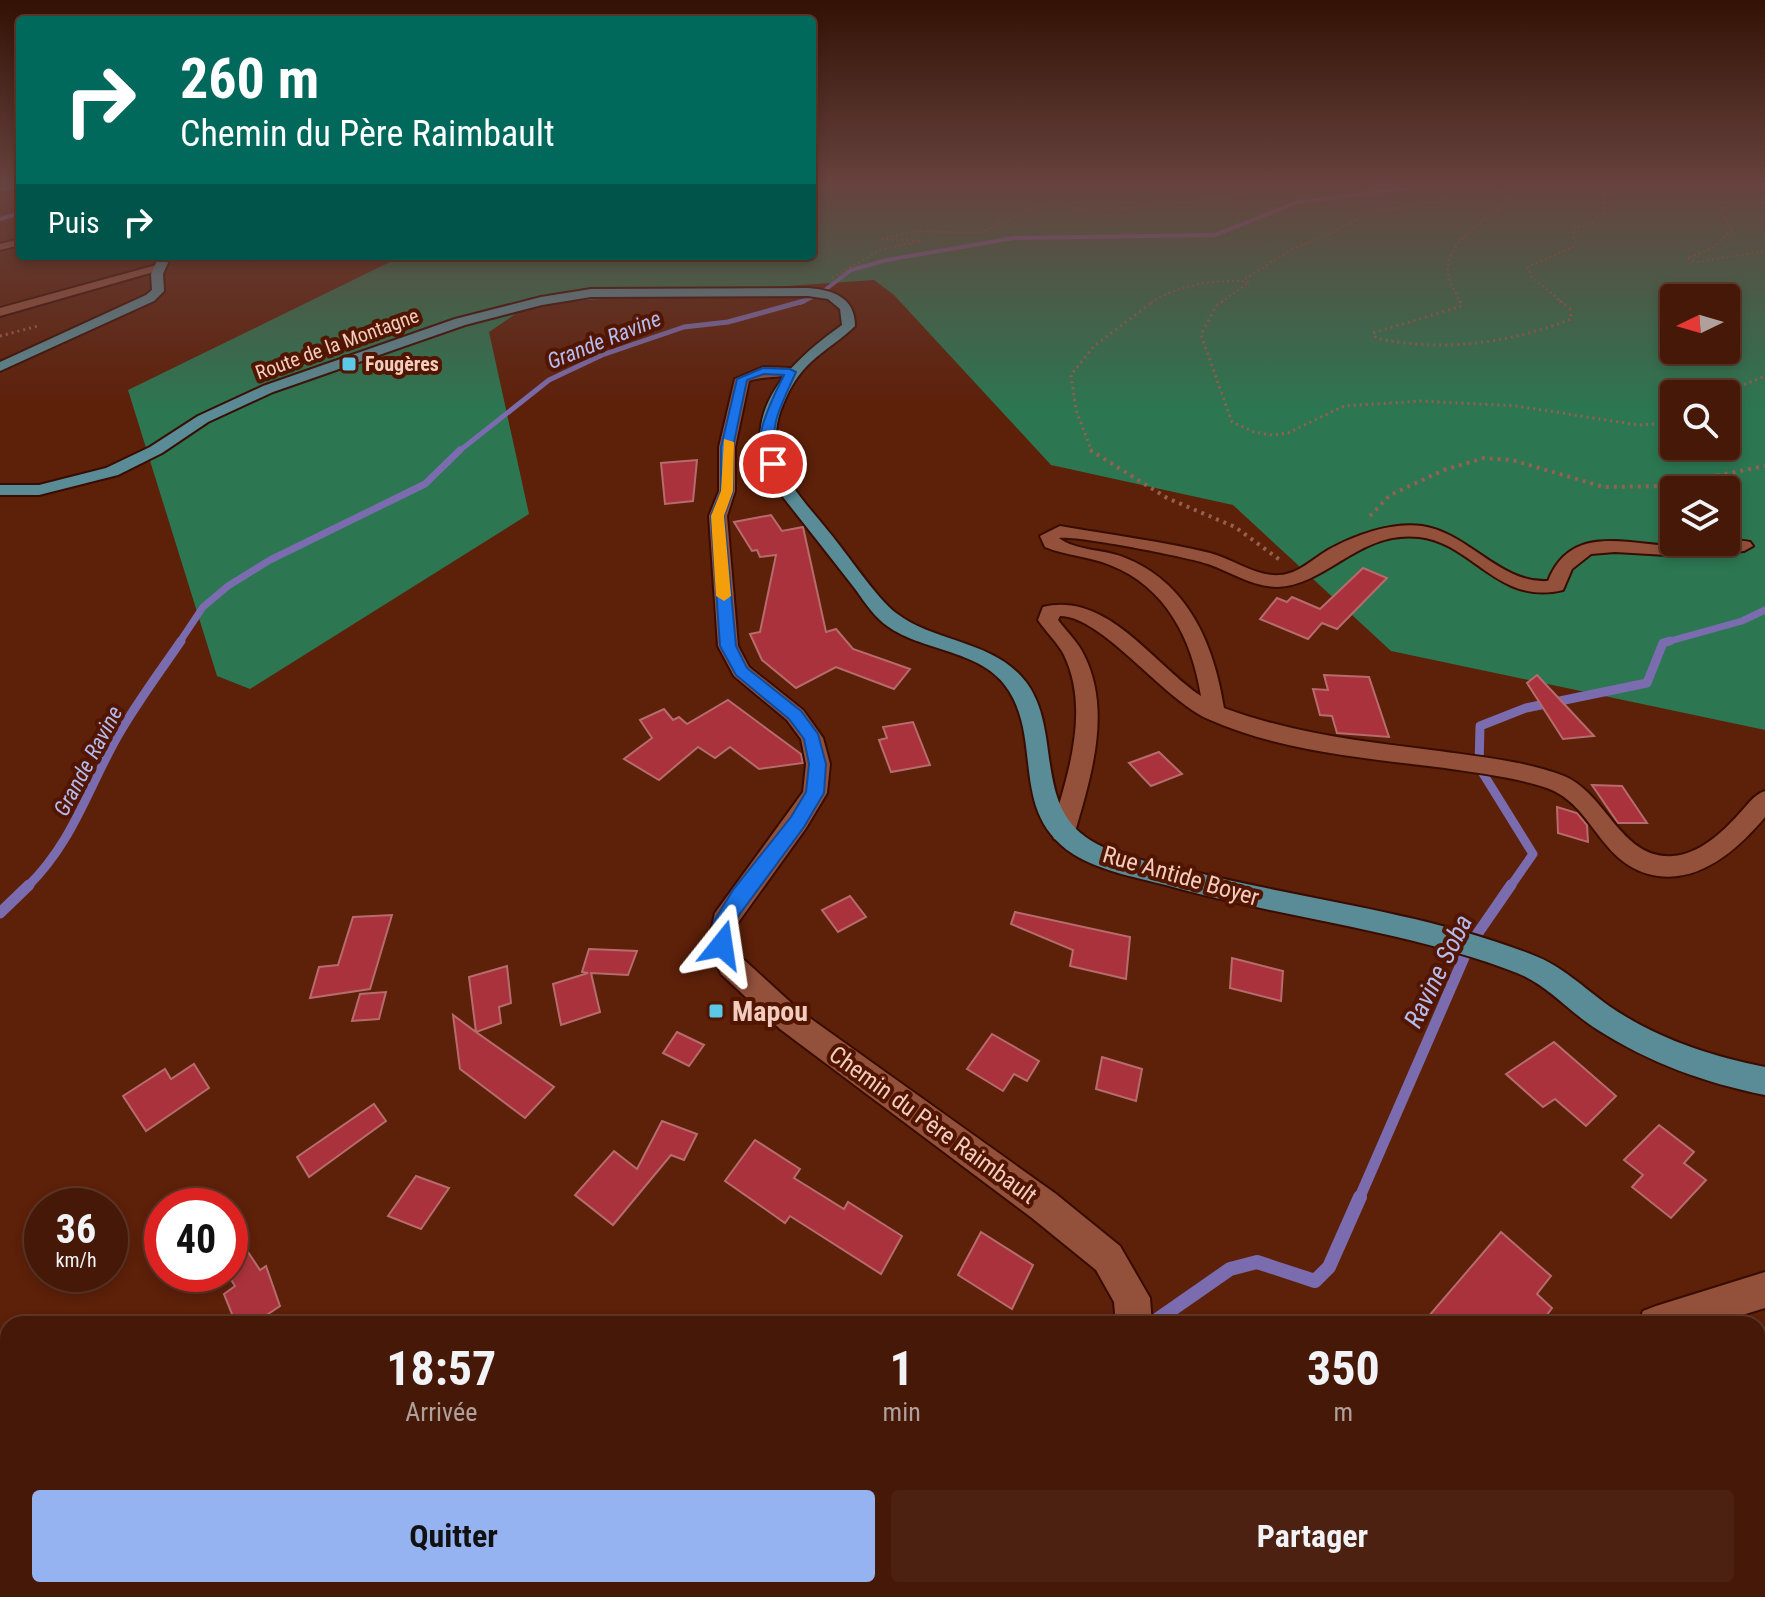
<!DOCTYPE html>
<html lang="fr">
<head>
<meta charset="utf-8">
<style>
  body { margin:0; font-family:"Roboto Condensed",sans-serif; background:#4d2111; color:#f1f3f6; height:100vh; display:flex; flex-direction:column; font-size:30px; white-space:nowrap }
  * { box-sizing:border-box; margin:0 }
  p { font-size:26px; color:#b0a09b }
  .icon { flex:none; width:44px; height:44px; fill:none; stroke:currentColor; stroke-width:2; stroke-linecap:round; stroke-linejoin:round }
  .map { position:relative; flex:1; overflow:hidden }
  .side { position:absolute; left:0px; top:1316px; width:1766px; height:282px; display:flex; flex-direction:column; background:#461807; border-radius:24px 24px 0 0; box-shadow:0 4px 12px #0003,0 0 0 2px #5e3728 }
  .side>* { flex:none }
  .banner { position:absolute; left:16px; top:16px; width:800px; height:244px; border-radius:8px; box-shadow:0 4px 12px #0003,0 0 0 2px #5e3728; background:#00695c; color:#fff; overflow:hidden }
  .needle { width:52px; rotate:265deg }
  .controls { position:absolute; left:1660px; top:284px; display:grid; gap:16px }
  .controls a { display:grid; place-items:center; width:80px; height:80px; border-radius:8px; background:#461807; box-shadow:0 4px 12px #0003,0 0 0 2px #5e3728; font-size:40px }
  .speed { position:absolute; left:24px; top:1188px; display:flex; gap:16px; font-size:40px; font-weight:700; text-align:center }
  .speed>* { display:grid; place-content:center; width:104px; height:104px; border-radius:50%; background:#461807; box-shadow:0 4px 12px #0003,0 0 0 2px #5e3728; line-height:1 }
  .speed small { font-size:20px; font-weight:400 }
  .speed .limit { border:12px solid #d22; background:#fff; color:#111 }
  .pin { position:absolute; display:grid; place-items:center; width:68px; height:68px; color:#fff; margin:-34px; border:4px solid #fff; border-radius:50%; box-shadow:0 2px 8px #0007 }
  .me { position:absolute; width:88px; margin:-44px; rotate:15deg; stroke-linejoin:round; filter:drop-shadow(0 0 6px #0008) }
  .turn { display:flex; align-items:center; gap:28px; height:168px; padding:0 32px; font-size:36px }
  .turn .icon { width:104px; height:104px; stroke-width:2.5 }
  .turn b { display:block; font-size:56px; line-height:68px }
  .then { display:flex; align-items:center; height:76px; padding:0 32px; background:#0003; gap:16px; font-size:30px }
  .eta { display:flex; justify-content:space-evenly; align-items:center; height:136px; text-align:center }
  .eta b { font-size:48px; font-weight:700; line-height:56px }
  .button { display:flex; gap:16px; margin-top:auto; padding:16px 32px }
  .button a { flex:1; height:92px; border-radius:8px; background:#95b2f1; color:#111; font-size:32px; font-weight:700; line-height:92px; text-align:center }
  .button a+a { background:#4d2111; color:#f1f3f6 }
  .map>svg:first-child { display:block }
  .forest { fill:#2c7652; fill-rule:evenodd }
  .lines { fill:none; stroke-linecap:round; stroke-linejoin:round }
  .stream-far5 { stroke:#7a6cae; stroke-width:4 }
  .stream-far4 { stroke:#7a6cae; stroke-width:5 }
  .stream-far3 { stroke:#7a6cae; stroke-width:7 }
  .stream-far2 { stroke:#7a6cae; stroke-width:9 }
  .stream-far1 { stroke:#7a6cae; stroke-width:11 }
  .stream { stroke:#7a6cae; stroke-width:14 }
  .building { fill:#aa323d; stroke:#b66c6d; stroke-width:2 }
  .minor-casing { stroke:#390c00; stroke-width:4 }
  .major-casing { stroke:#390c00; stroke-width:4 }
  .path-far2 { stroke:#95604d; stroke-width:2; stroke-dasharray:2 3; stroke-linecap:butt }
  .path-far1 { stroke:#95604d; stroke-width:3; stroke-dasharray:2 4; stroke-linecap:butt }
  .path { stroke:#95604d; stroke-width:4; stroke-dasharray:3 5; stroke-linecap:butt }
  .minor { fill:#93513b; fill-rule:evenodd }
  .major { fill:#598c96; fill-rule:evenodd }
  .route { fill:#1a73e8; stroke:#114b97; stroke-width:2 }
  .slow { fill:#f59e0b }
  .poi-dot { fill:#5bc8e7; stroke:#511500; stroke-width:3 }
  .labels { text-anchor:middle; dominant-baseline:central; stroke-width:8; stroke-linejoin:round; paint-order:stroke }
  .far-street-label { font-size:20px; fill:#f2ccbf; stroke:#511500 }
  .far-poi-label { font-size:20px; font-weight:bold; fill:#f2ccbf; stroke:#511500; text-anchor:start }
  .far-water-label { font-size:22px; font-style:italic; fill:#b5bbef; stroke:#511500 }
  .street-label { font-size:24px; fill:#f2ccbf; stroke:#511500 }
  .water-label { font-size:26px; font-style:italic; fill:#b5bbef; stroke:#511500 }
  .near-poi-label { font-size:28px; font-weight:bold; fill:#f2ccbf; stroke:#511500; text-anchor:start }
</style>
</head>
<body>
<div class="map">
<svg width="1765" height="1597" viewBox="0 0 1765 1597">
  <rect width="100%" height="100%" fill="#5d2009"/>
  <path class="forest" d="M812,185H1765V730L1391,651L1233,505L1051,465L894,295L874,280L530,304L489,332L529,514L250,689L217,676L128,390L402,256H812ZM1674,298H1726V350H1674ZM1674,394H1726V446H1674ZM1674,490H1726V542H1674Z"/>
  <g class="lines">
    <g class="stream-far5">
      <polyline points="0,219 20,213"/>
      <polyline points="800,303 821,293 851,270 887,260 1014,238 1215,235 1298,202 1433,185"/>
    </g>
    <polyline class="stream-far4" points="458,452 549,380 602,355 684,327 728,322 804,301"/>
    <g class="stream-far3">
      <polyline points="179,643 203,607 228,586 270,560 425,484 460,450"/>
      <polyline points="1663,643 1742,621 1765,610"/>
    </g>
    <g class="stream-far2">
      <path d="M27,887C72,843 86,793 116,739C135,705 159,673 181,641"/>
      <polyline points="1510,887 1533,854 1479,767 1480,726 1526,708 1647,683 1663,643 1670,641"/>
    </g>
    <g class="stream-far1">
      <polyline points="0,913 29,885"/>
      <polyline points="1359,1199 1469,946 1511,885"/>
    </g>
    <g class="stream">
      <polyline points="1151,1324 1230,1269 1257,1262 1315,1281 1329,1267 1360,1197"/>
      <polyline points="1,1597 19,1590"/>
    </g>
  </g>
  <g class="building">
    <polygon points="697,460 693,501 665,504 661,463"/>
    <polygon points="771,515 782,531 803,527 826,632 836,629 853,649 910,669 894,689 836,667 796,688 762,660 750,634 760,632 776,555 760,557 757,550 752,551 734,522"/>
    <polygon points="1363,568 1387,578 1337,629 1322,623 1308,639 1260,619 1277,598 1287,602 1292,597 1320,609"/>
    <polygon points="1324,675 1369,677 1389,737 1337,733 1332,716 1320,715 1313,689 1328,690"/>
    <polygon points="1537,675 1594,736 1563,739 1527,683"/>
    <polygon points="728,700 801,754 803,763 759,769 730,747 715,758 698,747 659,780 624,759 652,738 640,720 664,709 673,720 679,717 687,724"/>
    <polygon points="913,722 930,765 891,772 879,740 887,738 883,727"/>
    <polygon points="1159,752 1182,774 1151,786 1129,763"/>
    <polygon points="1592,785 1622,786 1647,823 1618,823"/>
    <polygon points="1557,807 1577,813 1587,825 1588,842 1558,833"/>
    <polygon points="850,896 866,917 838,932 822,910"/>
    <polygon points="1015,912 1130,937 1126,979 1070,966 1073,950 1011,924"/>
    <polygon points="392,915 370,989 310,998 319,967 338,965 353,917"/>
    <polygon points="589,949 637,951 628,975 591,973 600,1012 561,1025 553,984 588,973 582,972"/>
    <polygon points="1232,958 1283,971 1281,1001 1230,988"/>
    <polygon points="507,966 511,1003 499,1007 501,1023 476,1032 554,1087 525,1118 460,1069 453,1015 476,1032 469,977"/>
    <polygon points="386,992 379,1019 352,1021 360,994"/>
    <polygon points="677,1032 704,1045 689,1066 663,1053"/>
    <polygon points="992,1034 1039,1061 1027,1081 1014,1074 1003,1091 967,1069"/>
    <polygon points="1554,1042 1616,1096 1586,1126 1555,1099 1543,1107 1506,1074"/>
    <polygon points="1102,1057 1142,1069 1136,1101 1096,1089"/>
    <polygon points="194,1064 209,1088 146,1131 123,1096 165,1069 171,1079"/>
    <polygon points="374,1104 386,1121 309,1177 297,1157"/>
    <polygon points="662,1121 697,1134 684,1160 671,1155 613,1225 575,1195 614,1151 637,1169"/>
    <polygon points="1659,1125 1694,1152 1684,1163 1706,1180 1671,1218 1632,1187 1643,1175 1624,1160"/>
    <polygon points="755,1140 800,1169 794,1178 844,1209 848,1202 902,1236 881,1274 790,1216 785,1223 725,1181"/>
    <polygon points="416,1176 449,1188 421,1229 388,1216"/>
    <polygon points="230,1225 260,1270 266,1266 280,1306 253,1324 236,1324 224,1294 235,1286 230,1278"/>
    <polygon points="981,1232 1033,1265 1012,1309 958,1275"/>
    <polygon points="1501,1232 1551,1276 1537,1294 1552,1308 1540,1324 1422,1324"/>
  </g>
  <g class="lines">
    <defs>
      <g id="minor">
        <polygon points="20,239 20,245 0,250 0,244"/>
        <polygon points="160,264 164,265 164,269 0,316 0,308"/>
        <path d="M763,367L790,368L797,372C786,379 764,375 749,381L735,447V491L727,516L738,646L749,667L803,710L823,738L830,764L827,793L806,828L737,924L736,945L742,958L800,1011L1056,1194L1120,1246L1150,1298L1152,1324H1116L1114,1302L1096,1270L1032,1218L780,1029L721,974L708,945L715,913L803,792L806,764L801,739L787,720L734,676L718,646L709,516L719,491V447L735,379Z"/>
        <path d="M1060,526C1110,535 1161,541 1210,553C1233,559 1256,577 1280,575C1298,574 1313,559 1328,550C1355,535 1391,522 1422,526C1469,533 1500,584 1548,581C1572,520 1632,547 1681,546C1703,545 1730,537 1750,542L1753,546L1744,551L1684,556L1615,552L1591,554L1572,569L1563,590C1498,606 1473,543 1419,537C1360,530 1327,585 1277,587C1253,587 1231,572 1208,564C1187,557 1076,535 1059,538C1076,551 1103,549 1123,557C1188,582 1214,644 1224,708C1294,734 1366,742 1439,751C1480,757 1526,761 1564,776C1607,794 1621,860 1673,856C1699,854 1722,833 1738,815C1747,806 1753,795 1765,791V817C1739,848 1702,882 1658,876C1599,867 1595,805 1547,788C1514,777 1478,773 1445,768C1366,758 1282,752 1208,719C1163,699 1102,616 1060,616L1058,620C1067,632 1078,642 1084,655C1112,711 1091,776 1075,832L1072,839L1063,841L1054,839L1051,832C1067,777 1091,711 1064,655C1058,643 1046,632 1038,620L1043,607C1107,591 1153,664 1201,696C1192,639 1166,587 1110,565C1089,556 1066,556 1045,547L1040,536Z"/>
        <polygon points="1765,1272 1765,1308 1713,1324 1638,1324 1643,1311 1656,1306"/>
        <polygon points="664,1590 708,1590 705,1597 661,1597"/>
        <polygon points="1461,1590 1505,1590 1502,1597 1458,1597"/>
      </g>
      <g id="major">
        <polygon points="0,185 20,185 20,189 0,191"/>
        <polygon points="159,256 171,256 163,274 164,291 154,301 0,371 0,362 146,295 152,290 151,274"/>
        <path d="M808,288C833,290 855,297 855,326C842,339 825,349 811,362C799,373 790,387 784,402C759,458 796,491 829,532C846,552 877,599 896,613C935,643 994,640 1026,682C1062,730 1033,804 1090,840C1119,858 1158,863 1191,871C1304,900 1424,912 1533,955C1562,966 1584,988 1609,1006C1656,1038 1709,1056 1765,1067V1095C1705,1083 1650,1063 1598,1030C1570,1013 1548,985 1517,973C1410,931 1284,918 1173,887C1140,878 1102,872 1073,854C1010,813 1042,743 1009,691C983,647 913,652 880,620C868,609 859,593 849,581C825,550 800,519 776,488C733,417 786,365 842,325L840,309L828,299L808,296L591,297L542,305L465,325L273,392L208,422L162,453L118,475L39,495H0V485H39L106,468L150,447L198,416L263,386L455,319L541,297L591,289Z"/>
      </g>
    </defs>
    <use href="#minor" class="minor-casing"/>
    <use href="#major" class="major-casing"/>
    <g class="path-far2">
      <polyline points="1745,185 1752,195 1720,211 1732,230 1712,248 1687,258 1697,262 1765,251"/>
      <polyline points="832,278 880,250 921,241 880,239 917,231 979,233 1036,207 1055,203 1106,216 1125,208 1235,197 1269,185"/>
      <polyline points="1245,279 1290,250 1334,232 1367,213 1440,201 1467,185"/>
      <path d="M1151,303C1175,285 1221,278 1249,282L1220,303"/>
      <path d="M1461,303C1457,294 1449,283 1448,273C1445,242 1489,217 1510,201L1493,185"/>
      <polyline points="1563,303 1531,276 1528,267 1575,246 1573,229 1592,223 1604,214 1604,185"/>
    </g>
    <g class="path-far1">
      <polyline points="1223,301 1216,306 1201,335 1232,422 1254,432 1272,435 1288,433 1344,406 1421,401 1517,406 1638,425 1674,423"/>
      <path d="M1460,301L1462,306L1373,333L1376,338C1440,353 1511,343 1571,319L1570,309L1560,301"/>
      <polyline points="0,336 38,326"/>
      <polyline points="1722,394 1765,376"/>
      <polyline points="1092,452 1076,410 1071,375 1094,346 1154,301"/>
    </g>
    <g class="path">
      <polyline points="1090,450 1167,498 1235,527 1280,560"/>
      <polyline points="1370,516 1390,495 1444,470 1484,458 1512,460 1604,487 1665,486 1765,466"/>
    </g>
    <use href="#minor" class="minor"/>
    <use href="#major" class="major"/>
  </g>
  <linearGradient id="sky" x2="0" y2="1"><stop stop-color="#331205"/><stop offset="0.45" stop-color="#67423e"/><stop offset="1" stop-color="#67423e" stop-opacity="0"/></linearGradient>
  <rect width="1765" height="409" fill="url(#sky)"/>
  <path class="route" d="M763,368L790,369L796,372C781,407 766,427 779,464L773,468C742,453 774,396 784,375L764,374L747,380L733,447V491L724,516L736,646L747,668L801,711L818,734L826,764L824,793L804,827L734,922L730,951L722,954L715,951L712,945L714,921L733,890L791,817L806,792L809,764L804,739L789,719L736,675L720,646L711,516L721,491V447L737,379Z"/>
  <polygon class="slow" points="724,439 734,442 733,491 724,516 731,596 724,601 716,596 711,516 721,491"/>
  <g class="poi-dot">
    <rect x="341" y="356" width="16" height="16" rx="4"/>
    <rect x="708" y="1003" width="16" height="16" rx="4"/>
  </g>
  <g class="labels">
    <g class="far-street-label">
      <text transform="translate(337 344) rotate(-20)">Route de la Montagne</text>
    </g>
    <g class="far-poi-label">
      <text x="365" y="364">Fougères</text>
    </g>
    <g class="far-water-label">
      <text transform="translate(604 340) rotate(-22)">Grande Ravine</text>
      <text transform="translate(88 761) rotate(-62)">Grande Ravine</text>
    </g>
    <g class="street-label">
      <text transform="translate(1181 876) rotate(16)">Rue Antide Boyer</text>
      <text transform="translate(933 1125) rotate(36)">Chemin du Père Raimbault</text>
    </g>
    <g class="water-label">
      <text transform="translate(1438 971) rotate(-64)">Ravine Soba</text>
    </g>
    <g class="near-poi-label">
      <text x="732" y="1011">Mapou</text>
    </g>
  </g>
</svg>
<div class="controls">
<a><svg class="needle" viewBox="-14 -14 28 28"><path d="M0-13l5 13h-10z" fill="#e53935"/><path d="M0 13l5-13h-10z" fill="#b0a09b"/></svg></a>
<a><svg class="icon" aria-label="search" viewBox="0 0 24 24"><circle cx="10" cy="10" r="6"/><path d="M15 15l6 6"/></svg></a>
<a><svg class="icon" aria-label="layers" viewBox="0 0 24 24"><path d="M12 4l9 5-9 5-9-5zM3 14l9 5 9-5"/></svg></a>
</div>
<div class="speed"><div>36<small>km/h</small></div><div class="limit">40</div></div>
<div class="pin" style="left:773px;top:464px;background:#d93025"><svg class="icon" aria-label="arrive" viewBox="0 0 24 24"><path d="M6 21V4h12l-3 4 3 4H6"/></svg></div>
<svg class="me" style="left:722px;top:945px" viewBox="-20 -20 40 40"><path d="M0-17L14 15 0 8-14 15z" fill="#1a73e8" stroke="#fff" stroke-width="4"/></svg>
<div class="banner">
<div class="turn"><svg class="icon" aria-label="right" viewBox="0 0 24 24"><path d="M7 20v-9h11M14 6l5 5-5 5"/></svg><div><b>260 m</b>Chemin du Père Raimbault</div></div>
<div class="then">Puis<svg class="icon" aria-label="right" viewBox="0 0 24 24"><path d="M7 20v-9h11M14 6l5 5-5 5"/></svg></div>
</div>
<section class="side">
<div class="eta">
<div><b>18:57</b><p>Arrivée</p></div>
<div><b>1</b><p>min</p></div>
<div><b>350</b><p>m</p></div>
</div>
<div class="button"><a>Quitter</a><a>Partager</a></div>
</section>
</div>
</body>
</html>
